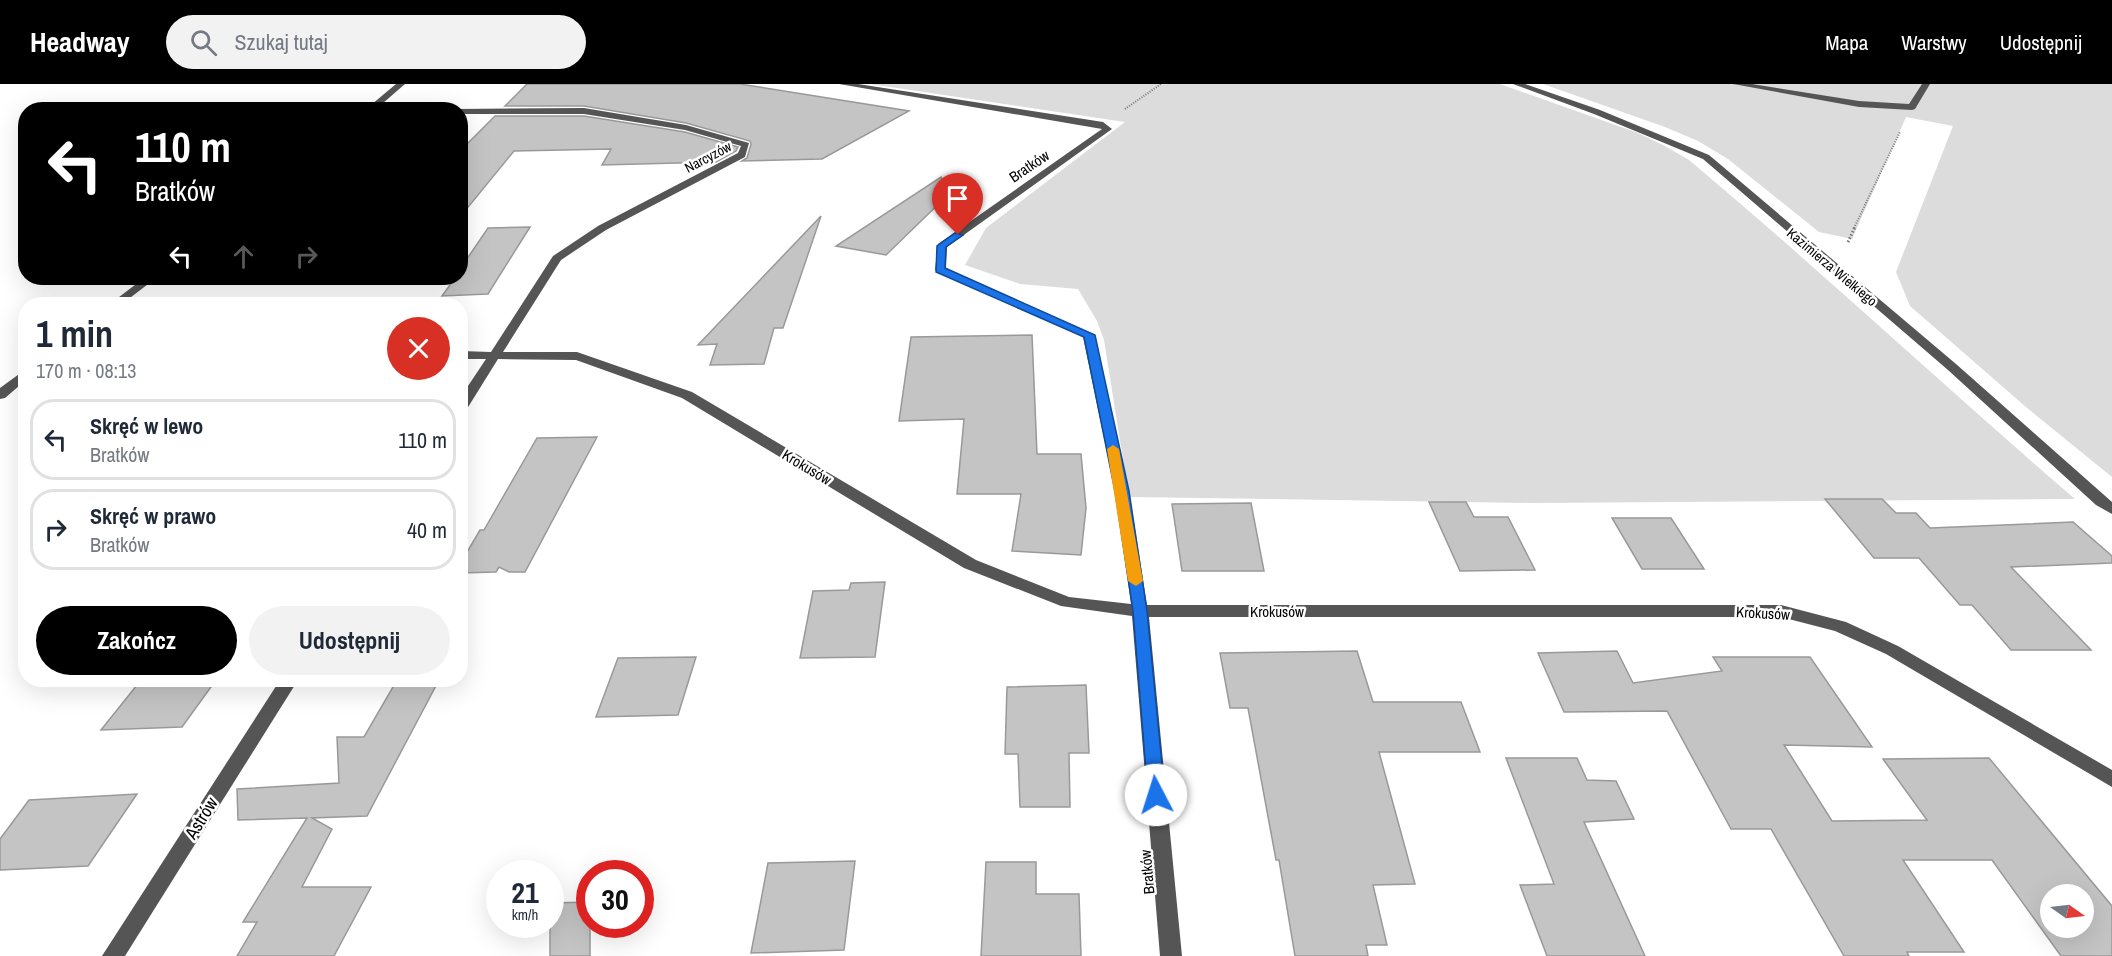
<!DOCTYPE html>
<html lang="pl">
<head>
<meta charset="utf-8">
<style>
  body { margin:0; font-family:"Archivo Narrow",sans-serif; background:#f2f2f3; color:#1f2937; height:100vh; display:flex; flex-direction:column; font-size:22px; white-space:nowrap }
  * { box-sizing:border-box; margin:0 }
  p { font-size:20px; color:#747a83 }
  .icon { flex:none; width:33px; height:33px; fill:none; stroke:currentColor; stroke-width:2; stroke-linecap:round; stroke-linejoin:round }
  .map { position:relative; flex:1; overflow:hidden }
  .drawer { position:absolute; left:18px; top:213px; width:450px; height:390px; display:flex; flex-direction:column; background:#fff; border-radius:24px; box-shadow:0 6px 24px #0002 }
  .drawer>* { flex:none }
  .banner { position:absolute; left:18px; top:18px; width:450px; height:183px; border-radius:24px; box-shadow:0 6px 24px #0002; background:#000; color:#fff; overflow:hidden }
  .needle { width:39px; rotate:104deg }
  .controls { position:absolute; left:2040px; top:800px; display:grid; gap:12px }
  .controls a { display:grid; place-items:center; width:54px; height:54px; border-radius:50%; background:#fff; box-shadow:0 6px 24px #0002; font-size:30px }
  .speed { position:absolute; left:486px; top:776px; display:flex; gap:12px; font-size:30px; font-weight:700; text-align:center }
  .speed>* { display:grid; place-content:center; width:78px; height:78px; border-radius:50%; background:#fff; box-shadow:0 6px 24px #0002; line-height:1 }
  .speed small { font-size:15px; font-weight:400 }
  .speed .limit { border:9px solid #d22; background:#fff; color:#111 }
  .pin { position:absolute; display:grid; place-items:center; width:51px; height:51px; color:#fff; margin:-62px -26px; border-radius:50% 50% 50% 0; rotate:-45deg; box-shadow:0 0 6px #0007 }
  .pin .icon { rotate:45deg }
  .me { position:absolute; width:66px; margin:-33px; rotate:355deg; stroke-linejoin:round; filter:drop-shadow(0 0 4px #0008) }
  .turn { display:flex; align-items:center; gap:21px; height:126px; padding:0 18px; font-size:27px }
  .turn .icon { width:78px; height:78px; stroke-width:2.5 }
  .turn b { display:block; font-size:42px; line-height:51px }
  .lanes { display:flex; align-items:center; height:57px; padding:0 18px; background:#0003; justify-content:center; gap:30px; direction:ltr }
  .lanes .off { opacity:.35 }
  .round { display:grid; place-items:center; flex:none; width:63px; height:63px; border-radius:32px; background:#f2f2f3 }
  .overview { display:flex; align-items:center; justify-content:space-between; height:102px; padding:0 18px }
  h1 { font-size:36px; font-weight:700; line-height:45px }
  .cta { display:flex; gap:12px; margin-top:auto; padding:12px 18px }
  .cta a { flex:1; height:69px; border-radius:36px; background:#000; color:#fff; font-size:24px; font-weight:700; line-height:69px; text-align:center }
  .cta a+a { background:#f2f2f3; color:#1f2937 }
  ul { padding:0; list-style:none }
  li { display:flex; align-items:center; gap:18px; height:81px; margin:0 12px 9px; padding:0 6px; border:3px solid #e0e1e3; border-radius:24px }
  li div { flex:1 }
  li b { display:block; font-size:22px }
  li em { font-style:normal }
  header { display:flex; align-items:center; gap:36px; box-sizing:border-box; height:84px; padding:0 30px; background:#000; color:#fff }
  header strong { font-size:28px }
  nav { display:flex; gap:33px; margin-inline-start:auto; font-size:21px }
  .search { width:420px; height:54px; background:#f2f2f3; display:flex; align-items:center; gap:15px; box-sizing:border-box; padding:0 21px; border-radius:33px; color:#747a83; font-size:22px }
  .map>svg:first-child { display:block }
  .green { fill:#dcdcdc }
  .building { fill:#c4c4c4; stroke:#999; stroke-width:1.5; fill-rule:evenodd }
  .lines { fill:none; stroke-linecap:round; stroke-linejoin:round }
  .path-far1 { stroke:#777; stroke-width:2; stroke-dasharray:1 1.5; stroke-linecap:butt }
  .path { stroke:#777; stroke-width:3; stroke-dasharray:1.5 2; stroke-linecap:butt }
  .minor { fill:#555; fill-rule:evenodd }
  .route { fill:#1a73e8; stroke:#114b97; stroke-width:1.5 }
  .slow { fill:#f59e0b }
  .labels { text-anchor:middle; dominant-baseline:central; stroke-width:5; stroke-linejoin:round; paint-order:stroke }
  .far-street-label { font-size:14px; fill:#000; stroke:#fff }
  .street-label { font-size:15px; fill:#000; stroke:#fff }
  .near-street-label { font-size:18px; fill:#000; stroke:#fff }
</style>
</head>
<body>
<header>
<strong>Headway</strong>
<div class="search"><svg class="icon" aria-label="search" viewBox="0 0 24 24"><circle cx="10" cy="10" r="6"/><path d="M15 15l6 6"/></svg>Szukaj tutaj</div>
<nav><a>Mapa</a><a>Warstwy</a><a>Udostępnij</a></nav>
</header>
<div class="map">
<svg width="2112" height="872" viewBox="0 0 2112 872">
  <rect width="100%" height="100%" fill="#fff"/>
  <g class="green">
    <path d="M870,0H1500L1638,49L1665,62L1689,76C1820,186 1945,303 2075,415L1533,419L1129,413L1104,256L1097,237L1078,205L1020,200L965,181L986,144L1125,38Z"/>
    <polygon points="1543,0 2112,0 2112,393 2026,323 1910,222 1896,188 1953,42 1906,33 1852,155 1819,148 1728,75 1698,57 1665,43"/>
  </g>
  <g class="building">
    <polygon points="527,0 740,0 909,27 822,75 742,77 747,74 751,60 750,57 686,39 584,22 505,22"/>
    <polygon points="495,32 584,32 685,48 738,63 736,67 716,78 602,81 611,65 514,67 460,133 460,67"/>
    <polygon points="941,93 952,107 886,171 836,162"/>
    <polygon points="821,132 783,244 774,244 764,280 710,281 717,260 698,261"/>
    <polygon points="530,143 488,210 442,212 455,194 460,194 460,185 488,144"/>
    <polygon points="1032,251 1037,370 1081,370 1086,424 1081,471 1012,467 1021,410 957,410 964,335 899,337 911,253"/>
    <polygon points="597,353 525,488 509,488 499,483 496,488 460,489 460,480 480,446 484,446 537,354"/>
    <polygon points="1825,415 1882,415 1896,429 1916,429 1930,444 2073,438 2112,472 2112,479 2011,483 2091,566 2011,566 1972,521 1960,521 1919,474 1874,474"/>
    <polygon points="1429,418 1466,418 1474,433 1508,433 1535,486 1460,487"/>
    <polygon points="1251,419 1264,487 1182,487 1172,420"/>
    <polygon points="1612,434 1671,434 1704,485 1642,485"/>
    <polygon points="885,498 875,573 800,574 813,507 849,506 851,499"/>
    <polygon points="1357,567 1373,618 1461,618 1480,668 1379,668 1415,800 1373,801 1387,861 1366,861 1368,872 1295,872 1279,776 1276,776 1248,624 1230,624 1220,569"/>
    <path d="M1617,567L1633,599L1722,587L1713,573H1810L1872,663L1784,661L1832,737L1927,736L1883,675L1989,674L2112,822V872H2061L1992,776H1903L1964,868H1907L1909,872H1844L1771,745H1731L1667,627L1564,628L1538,569ZM2050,810H2084V843H2050Z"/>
    <polygon points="696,573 678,631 596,633 618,574"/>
    <polygon points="141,596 216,596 182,643 101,646"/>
    <polygon points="397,596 439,596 367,732 312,734 332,745 302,803 371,803 334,872 237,872 257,838 243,838 307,734 238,736 237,705 339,699 337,653 364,653"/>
    <polygon points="1086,601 1089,669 1069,669 1070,723 1020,723 1018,670 1005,670 1007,603"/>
    <polygon points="1506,674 1577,674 1587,696 1616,697 1634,735 1584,738 1645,872 1547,872 1520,801 1554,800"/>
    <polygon points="137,710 88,782 0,786 0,755 29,716"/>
    <polygon points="855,777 844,866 751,869 768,779"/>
    <polygon points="986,778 1036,778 1036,810 1079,810 1081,872 981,872"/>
    <polygon points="590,818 590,872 550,872 550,819"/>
  </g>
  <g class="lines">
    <g class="path-far1">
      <polyline points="1125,25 1161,0"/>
      <polyline points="1854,144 1900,48"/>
    </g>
    <polyline class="path" points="1848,158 1855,143"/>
    <g class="minor">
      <polygon points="396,0 405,0 375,26 365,26"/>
      <polygon points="839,0 858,0 1103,38 1112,45 947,163 946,184 1095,251 1129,407 1147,521 1781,521 1846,538 1898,562 2112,686 2112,703 1886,570 1835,547 1781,533 1149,533 1182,872 1160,872 1132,532 1061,522 964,484 682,314 576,276 498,275 465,328 460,329 460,314 486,275 460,275 460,267 491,268 553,172 598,142 738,69 741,62 685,46 584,30 460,30 460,26 457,25 584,24 686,41 749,59 745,73 606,146 561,176 503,268 577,268 692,308 976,476 1069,513 1131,520 1115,407 1083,253 935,186 938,160 1102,45"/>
      <polygon points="1513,0 1525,0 1600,26 1709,71 1956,280 2112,418 2112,430 2096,421 1948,286 1703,75 1594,30"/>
      <polygon points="1733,0 1752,0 1859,17 1909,20 1922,0 1930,0 1915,25 1912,26 1859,23"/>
      <polygon points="144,194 156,194 122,220 110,220"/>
      <polygon points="26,285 26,296 5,314 0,315 0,304"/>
      <polygon points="280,596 298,596 125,872 102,872"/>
    </g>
  </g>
  <polygon class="route" points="955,149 963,151 946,163 945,184 1095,251 1129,407 1147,527 1165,711 1163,716 1156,718 1150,716 1148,711 1133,527 1115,407 1084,253 936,188 937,162"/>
  <polygon class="slow" points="1113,361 1119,365 1143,497 1136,502 1128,497 1107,365"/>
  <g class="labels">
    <g class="far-street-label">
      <text transform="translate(708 73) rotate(-28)">Narcyzów</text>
      <text transform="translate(1832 183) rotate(40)">Kazimierza Wielkiego</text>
    </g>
    <g class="street-label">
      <text transform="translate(1029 82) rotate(-34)">Bratków</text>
      <text transform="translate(807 383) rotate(31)">Krokusów</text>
      <text x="1277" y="527">Krokusów</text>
      <text transform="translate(1763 529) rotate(3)">Krokusów</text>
      <text transform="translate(1147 788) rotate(-95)">Bratków</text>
    </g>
    <g class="near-street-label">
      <text transform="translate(201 734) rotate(-58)">Astrów</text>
    </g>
  </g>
</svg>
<div class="controls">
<a><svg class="needle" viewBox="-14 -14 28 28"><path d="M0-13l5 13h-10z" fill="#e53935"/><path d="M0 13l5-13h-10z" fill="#747a83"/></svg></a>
</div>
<div class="speed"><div>21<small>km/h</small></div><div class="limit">30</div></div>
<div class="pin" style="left:958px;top:151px;background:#d93025"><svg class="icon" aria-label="arrive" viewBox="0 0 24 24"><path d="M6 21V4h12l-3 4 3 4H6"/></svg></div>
<svg class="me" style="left:1156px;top:711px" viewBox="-20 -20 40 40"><circle r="19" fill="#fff"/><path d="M0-13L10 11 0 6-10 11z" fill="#1a73e8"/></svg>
<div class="banner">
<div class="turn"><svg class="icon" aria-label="left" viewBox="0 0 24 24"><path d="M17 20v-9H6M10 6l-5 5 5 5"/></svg><div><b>110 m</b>Bratków</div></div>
<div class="lanes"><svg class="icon" aria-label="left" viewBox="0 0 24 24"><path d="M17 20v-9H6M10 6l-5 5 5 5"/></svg><svg class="icon off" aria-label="ahead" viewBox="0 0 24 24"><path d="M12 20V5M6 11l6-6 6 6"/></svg><svg class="icon off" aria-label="right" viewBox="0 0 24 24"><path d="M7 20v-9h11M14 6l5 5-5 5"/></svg></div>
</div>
<section class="drawer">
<div class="overview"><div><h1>1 min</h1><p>170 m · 08:13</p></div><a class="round" style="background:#d93025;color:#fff"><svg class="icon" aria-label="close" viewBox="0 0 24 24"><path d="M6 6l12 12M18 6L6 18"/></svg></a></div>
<ul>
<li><svg class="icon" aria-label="left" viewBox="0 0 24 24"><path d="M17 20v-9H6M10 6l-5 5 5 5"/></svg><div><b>Skręć w lewo</b><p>Bratków</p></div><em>110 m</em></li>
<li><svg class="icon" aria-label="right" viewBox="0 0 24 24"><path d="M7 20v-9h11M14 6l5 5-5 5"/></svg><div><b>Skręć w prawo</b><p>Bratków</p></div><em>40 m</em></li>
</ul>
<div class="cta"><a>Zakończ</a><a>Udostępnij</a></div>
</section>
</div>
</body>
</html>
